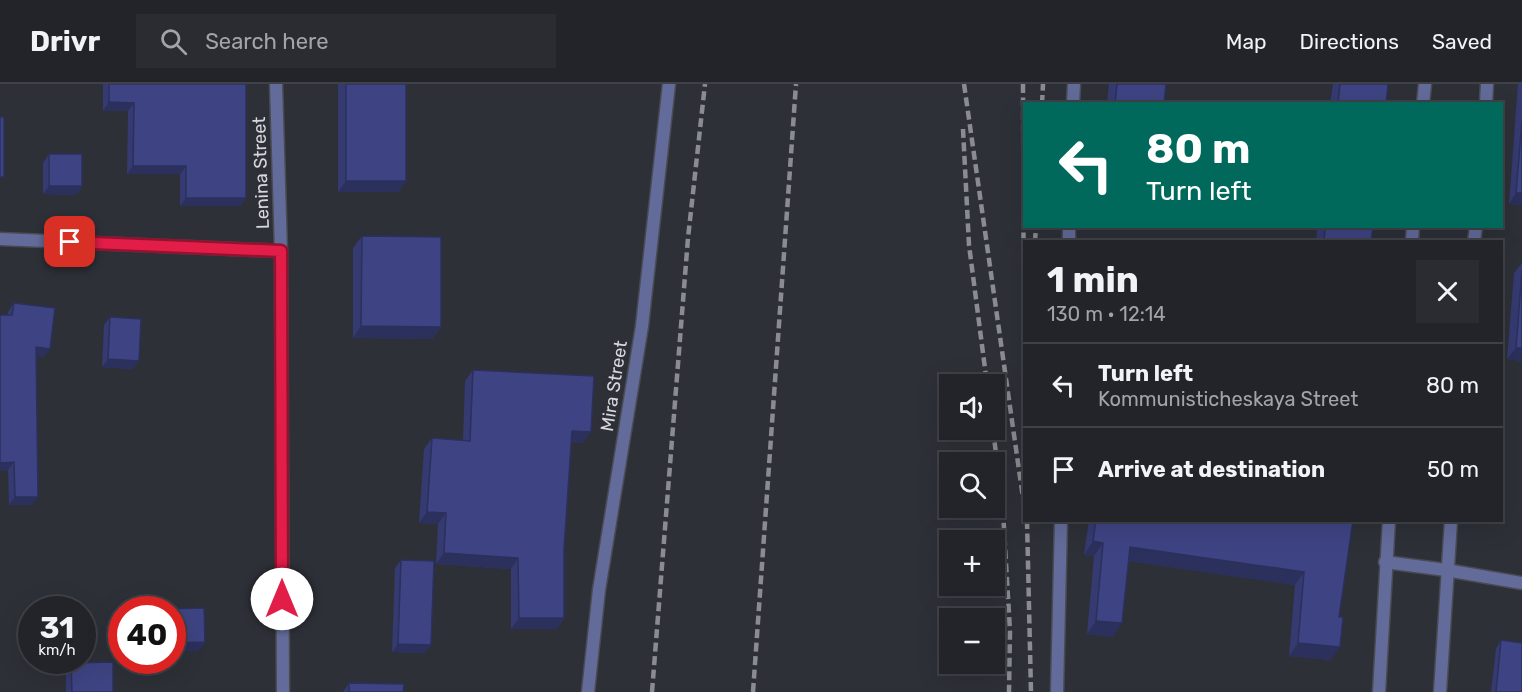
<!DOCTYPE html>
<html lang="en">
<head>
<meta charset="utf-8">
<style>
  body { margin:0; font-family:Rubik,sans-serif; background:#2a2c32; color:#f1f3f6; height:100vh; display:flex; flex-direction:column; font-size:22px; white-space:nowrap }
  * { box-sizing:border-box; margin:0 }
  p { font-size:20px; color:#a2a4a8 }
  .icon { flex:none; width:33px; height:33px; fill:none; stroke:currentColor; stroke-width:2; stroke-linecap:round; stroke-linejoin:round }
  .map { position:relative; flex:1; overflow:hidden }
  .sheet { position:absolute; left:1023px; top:156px; width:480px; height:282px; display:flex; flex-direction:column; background:#22242a; border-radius:0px; box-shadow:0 6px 24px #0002,0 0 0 2px #3f4147 }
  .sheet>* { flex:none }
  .guide { position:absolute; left:1023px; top:18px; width:480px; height:126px; border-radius:0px; box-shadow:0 6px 24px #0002,0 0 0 2px #3f4147; background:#00695c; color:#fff; overflow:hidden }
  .tools { position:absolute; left:939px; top:290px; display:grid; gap:12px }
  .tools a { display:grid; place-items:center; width:66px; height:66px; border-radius:0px; background:#22242a; box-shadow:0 6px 24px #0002,0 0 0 2px #3f4147; font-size:30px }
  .speed { position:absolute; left:18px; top:512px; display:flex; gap:12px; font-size:30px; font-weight:700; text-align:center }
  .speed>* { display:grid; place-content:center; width:78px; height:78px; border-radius:50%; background:#22242a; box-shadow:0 6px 24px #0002,0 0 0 2px #3f4147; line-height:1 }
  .speed small { font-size:15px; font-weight:400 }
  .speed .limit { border:9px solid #d22; background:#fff; color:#111 }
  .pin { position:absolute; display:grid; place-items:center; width:51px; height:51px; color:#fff; margin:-26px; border-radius:12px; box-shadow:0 3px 9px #0006 }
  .me { position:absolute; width:66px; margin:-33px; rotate:0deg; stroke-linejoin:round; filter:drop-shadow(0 0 4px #0008) }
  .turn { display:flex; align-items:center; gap:21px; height:126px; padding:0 24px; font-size:27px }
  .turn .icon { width:78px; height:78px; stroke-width:2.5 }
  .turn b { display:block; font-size:42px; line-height:51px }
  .round { display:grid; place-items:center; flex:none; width:63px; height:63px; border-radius:0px; background:#2a2c32 }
  .headline { display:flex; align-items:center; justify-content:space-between; height:102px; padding:0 24px }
  h1 { font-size:36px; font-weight:700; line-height:45px }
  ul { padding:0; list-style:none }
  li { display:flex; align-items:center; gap:18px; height:84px; padding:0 24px; border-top:2px solid #3f4147 }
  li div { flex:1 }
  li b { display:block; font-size:22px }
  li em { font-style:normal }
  header { display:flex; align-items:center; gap:36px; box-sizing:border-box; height:84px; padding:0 30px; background:#22242a; border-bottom:2px solid #3f4147 }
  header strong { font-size:28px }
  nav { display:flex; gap:33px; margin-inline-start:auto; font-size:21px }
  .search { width:420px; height:54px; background:#2a2c32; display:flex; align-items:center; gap:15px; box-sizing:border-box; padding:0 21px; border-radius:0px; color:#a2a4a8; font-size:22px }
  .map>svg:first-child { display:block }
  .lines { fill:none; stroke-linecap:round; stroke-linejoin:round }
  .service-casing { stroke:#494b53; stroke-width:15 }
  .minor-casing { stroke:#494b53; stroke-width:15 }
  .tertiary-casing { stroke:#494b53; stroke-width:15 }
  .service { stroke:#636b9a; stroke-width:12 }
  .minor { stroke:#636b9a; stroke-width:12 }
  .tertiary { stroke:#636b9a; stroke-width:12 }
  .rail { stroke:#8a8c92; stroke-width:4.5; stroke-dasharray:9 4.5; stroke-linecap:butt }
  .wall { fill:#353a71 }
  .shaded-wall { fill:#2b305c }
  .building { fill:#3e4483; stroke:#2b305c; stroke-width:1.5 }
  .route-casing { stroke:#92132f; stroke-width:15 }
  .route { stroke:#e11d48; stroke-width:10 }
  .labels { text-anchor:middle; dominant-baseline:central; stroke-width:6; stroke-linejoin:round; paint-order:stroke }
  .street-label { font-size:18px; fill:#d7d8de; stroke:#2e3038 }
</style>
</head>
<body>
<header>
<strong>Drivr</strong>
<div class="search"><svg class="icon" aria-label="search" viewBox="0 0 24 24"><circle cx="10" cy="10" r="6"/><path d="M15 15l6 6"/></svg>Search here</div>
<nav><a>Map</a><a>Directions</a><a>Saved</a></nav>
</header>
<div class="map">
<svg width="1522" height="608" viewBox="0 0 1522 608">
  <rect width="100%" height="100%" fill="#2e3038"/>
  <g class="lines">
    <defs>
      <g id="service">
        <polyline points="1423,20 1425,0"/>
        <polyline points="1412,158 1413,142"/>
        <polyline points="1385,478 1446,486"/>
        <polyline points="588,608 599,506 642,242 669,0"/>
        <polyline points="1379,608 1389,436"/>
      </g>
      <g id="minor">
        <polyline points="1073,20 1074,0"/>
        <polyline points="0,155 281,167"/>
        <polyline points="1069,158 1069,142"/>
        <polyline points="1057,608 1061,436"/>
      </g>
      <g id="tertiary">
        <polyline points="276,0 281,167 283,608"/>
        <polyline points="1486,20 1487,0"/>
        <polyline points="1474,158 1476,142"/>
        <polyline points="1446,486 1522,499"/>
        <polyline points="1440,608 1451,436"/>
      </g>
    </defs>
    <use href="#service" class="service-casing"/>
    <use href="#minor" class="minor-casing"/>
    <use href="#tertiary" class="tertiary-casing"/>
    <use href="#service" class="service"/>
    <use href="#minor" class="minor"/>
    <use href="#tertiary" class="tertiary"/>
    <g class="rail">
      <polyline points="964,0 1024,421"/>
      <polyline points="1023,0 1024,303"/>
      <polyline points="1042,20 1043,0"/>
      <polyline points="963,45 969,161 987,300"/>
      <polyline points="1035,158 1036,142"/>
      <polyline points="993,345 1003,427 1010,547 1009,608"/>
      <polyline points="1027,436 1031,608"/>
      <polyline points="652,608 688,154 705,0"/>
      <polyline points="753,608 796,0"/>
    </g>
  </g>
  <g class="wall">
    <polygon points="103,0 246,0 246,114 240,122 180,122 180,90 127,90 128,27 103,27"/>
    <polygon points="338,0 406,0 406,97 398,108 338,108"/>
    <polygon points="1109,0 1166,0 1164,20 1107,20"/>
    <polygon points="1333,0 1388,0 1386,20 1330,20"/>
    <polygon points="1518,0 1522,0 1522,121 1509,120"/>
    <polygon points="49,70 82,102 76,111 43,110 43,79"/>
    <polygon points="1291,142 1373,142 1371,158 1316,158 1317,145"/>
    <polygon points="362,152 441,243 432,255 353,254 353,164"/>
    <polygon points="1522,179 1522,277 1507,275 1514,189"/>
    <polygon points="14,219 44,273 37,272 32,421 9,421 8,386 0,387 0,231 8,231 8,228"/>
    <polygon points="110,233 133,285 102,283 104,241"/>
    <polygon points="473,286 583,359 571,358 564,465 564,534 557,545 511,545 511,485 436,480 438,440 419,439 424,365 432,354 463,356 465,297"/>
    <polygon points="1089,436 1353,436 1331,576 1289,572 1295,501 1128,477 1113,553 1087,550 1094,472 1084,471"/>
    <polygon points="401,476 425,569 392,568 395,484"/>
    <polygon points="1501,556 1522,608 1491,608 1496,565"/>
    <polygon points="71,579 113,608 66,608 66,586"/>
    <polygon points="349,599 403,608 343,608"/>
  </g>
  <g class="shaded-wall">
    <polygon points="109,18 134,19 128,27 103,27"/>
    <polygon points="133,82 186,82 180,90 127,90"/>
    <polygon points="346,97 406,97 398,108 338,108"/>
    <polygon points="49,102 82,102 76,111 43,110"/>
    <polygon points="1516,109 1522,109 1522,121 1509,120"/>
    <polygon points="186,114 246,114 240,122 180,122"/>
    <polygon points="1291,142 1319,142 1317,145"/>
    <polygon points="361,242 441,243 432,255 353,254"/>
    <polygon points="36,263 50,265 44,273 31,272"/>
    <polygon points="1516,264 1522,264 1522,277 1507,275"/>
    <polygon points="108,275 139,277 133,285 102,283"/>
    <polygon points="572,347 591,348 583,359 564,358"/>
    <polygon points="14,378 8,386 0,387 0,379"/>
    <polygon points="15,413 38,413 32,421 9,421"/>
    <polygon points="427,428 446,429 438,440 419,439"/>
    <polygon points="1093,457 1103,459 1094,472 1084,471"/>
    <polygon points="1130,463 1304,488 1295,501 1120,476"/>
    <polygon points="444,469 518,474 511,485 436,480"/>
    <polygon points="519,534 564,534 557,545 511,545"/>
    <polygon points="1096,537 1122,539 1113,553 1087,550"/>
    <polygon points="205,558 199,567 172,567 172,559"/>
    <polygon points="1298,559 1340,563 1331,576 1289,572"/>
    <polygon points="398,560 431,561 425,569 392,568"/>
  </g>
  <g class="building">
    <polygon points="109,0 246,0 246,114 186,114 186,82 133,82 134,19 109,18"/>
    <rect x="346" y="0" width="60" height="97"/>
    <polygon points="1117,0 1166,0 1164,20 1115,20"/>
    <polygon points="1340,0 1388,0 1386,20 1338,20"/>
    <rect x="0" y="33" width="4" height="60"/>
    <polygon points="1522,37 1522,109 1516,109"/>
    <rect x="49" y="70" width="33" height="32"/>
    <polygon points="1325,142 1373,142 1371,158 1324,158"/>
    <polygon points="362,152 441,153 441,243 361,242"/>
    <polygon points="1522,186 1522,264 1516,264"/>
    <polygon points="14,219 55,224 50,265 36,263 38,413 15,413 14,378 0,379 0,231 12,231"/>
    <polygon points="110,233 141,235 139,277 108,275"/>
    <polygon points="473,286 594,292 591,348 572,347 564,465 564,534 519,534 518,474 444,469 446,429 427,428 432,354 470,357"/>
    <polygon points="1096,436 1353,436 1339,533 1343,533 1340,563 1298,559 1304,488 1130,463 1122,539 1096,537 1103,459 1093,457"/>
    <polygon points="401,476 434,477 431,561 398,560"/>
    <polygon points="204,524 205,558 172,559 172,525 163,525"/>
    <polygon points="1501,556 1522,559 1522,608 1496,608"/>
    <polygon points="113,578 113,608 72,608 71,579"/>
    <polygon points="349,599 404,600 403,608 349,608"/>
  </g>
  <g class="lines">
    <defs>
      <polyline id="route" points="70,158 281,167 282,515"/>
    </defs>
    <use href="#route" class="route-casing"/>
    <use href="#route" class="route"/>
  </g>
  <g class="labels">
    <g class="street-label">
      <text transform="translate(261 89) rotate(-92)">Lenina Street</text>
      <text transform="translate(614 302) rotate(-81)">Mira Street</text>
    </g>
  </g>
</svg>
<div class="tools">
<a><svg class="icon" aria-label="sound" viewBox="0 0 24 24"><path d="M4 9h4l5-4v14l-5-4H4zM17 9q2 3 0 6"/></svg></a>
<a><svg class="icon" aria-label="search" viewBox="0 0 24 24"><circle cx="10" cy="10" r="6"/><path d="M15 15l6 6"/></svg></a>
<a>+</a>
<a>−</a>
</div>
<div class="speed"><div>31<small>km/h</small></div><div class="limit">40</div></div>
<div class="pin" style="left:70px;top:158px;background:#d93025"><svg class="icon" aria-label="arrive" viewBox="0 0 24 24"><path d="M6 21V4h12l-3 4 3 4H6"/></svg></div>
<svg class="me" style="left:282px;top:515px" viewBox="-20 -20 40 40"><circle r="19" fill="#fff"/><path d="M0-13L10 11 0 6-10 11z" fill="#e11d48"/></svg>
<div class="guide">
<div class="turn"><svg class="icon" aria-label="left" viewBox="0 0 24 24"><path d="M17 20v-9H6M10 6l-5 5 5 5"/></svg><div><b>80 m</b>Turn left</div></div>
</div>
<section class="sheet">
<div class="headline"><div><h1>1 min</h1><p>130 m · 12:14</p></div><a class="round"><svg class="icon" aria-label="close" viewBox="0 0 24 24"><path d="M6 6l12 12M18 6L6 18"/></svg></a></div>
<ul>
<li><svg class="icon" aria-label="left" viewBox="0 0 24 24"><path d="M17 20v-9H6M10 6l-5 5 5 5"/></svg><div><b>Turn left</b><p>Kommunisticheskaya Street</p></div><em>80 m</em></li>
<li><svg class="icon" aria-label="arrive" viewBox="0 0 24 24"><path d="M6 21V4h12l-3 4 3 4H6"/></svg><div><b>Arrive at destination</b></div><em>50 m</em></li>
</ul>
</section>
</div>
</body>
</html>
